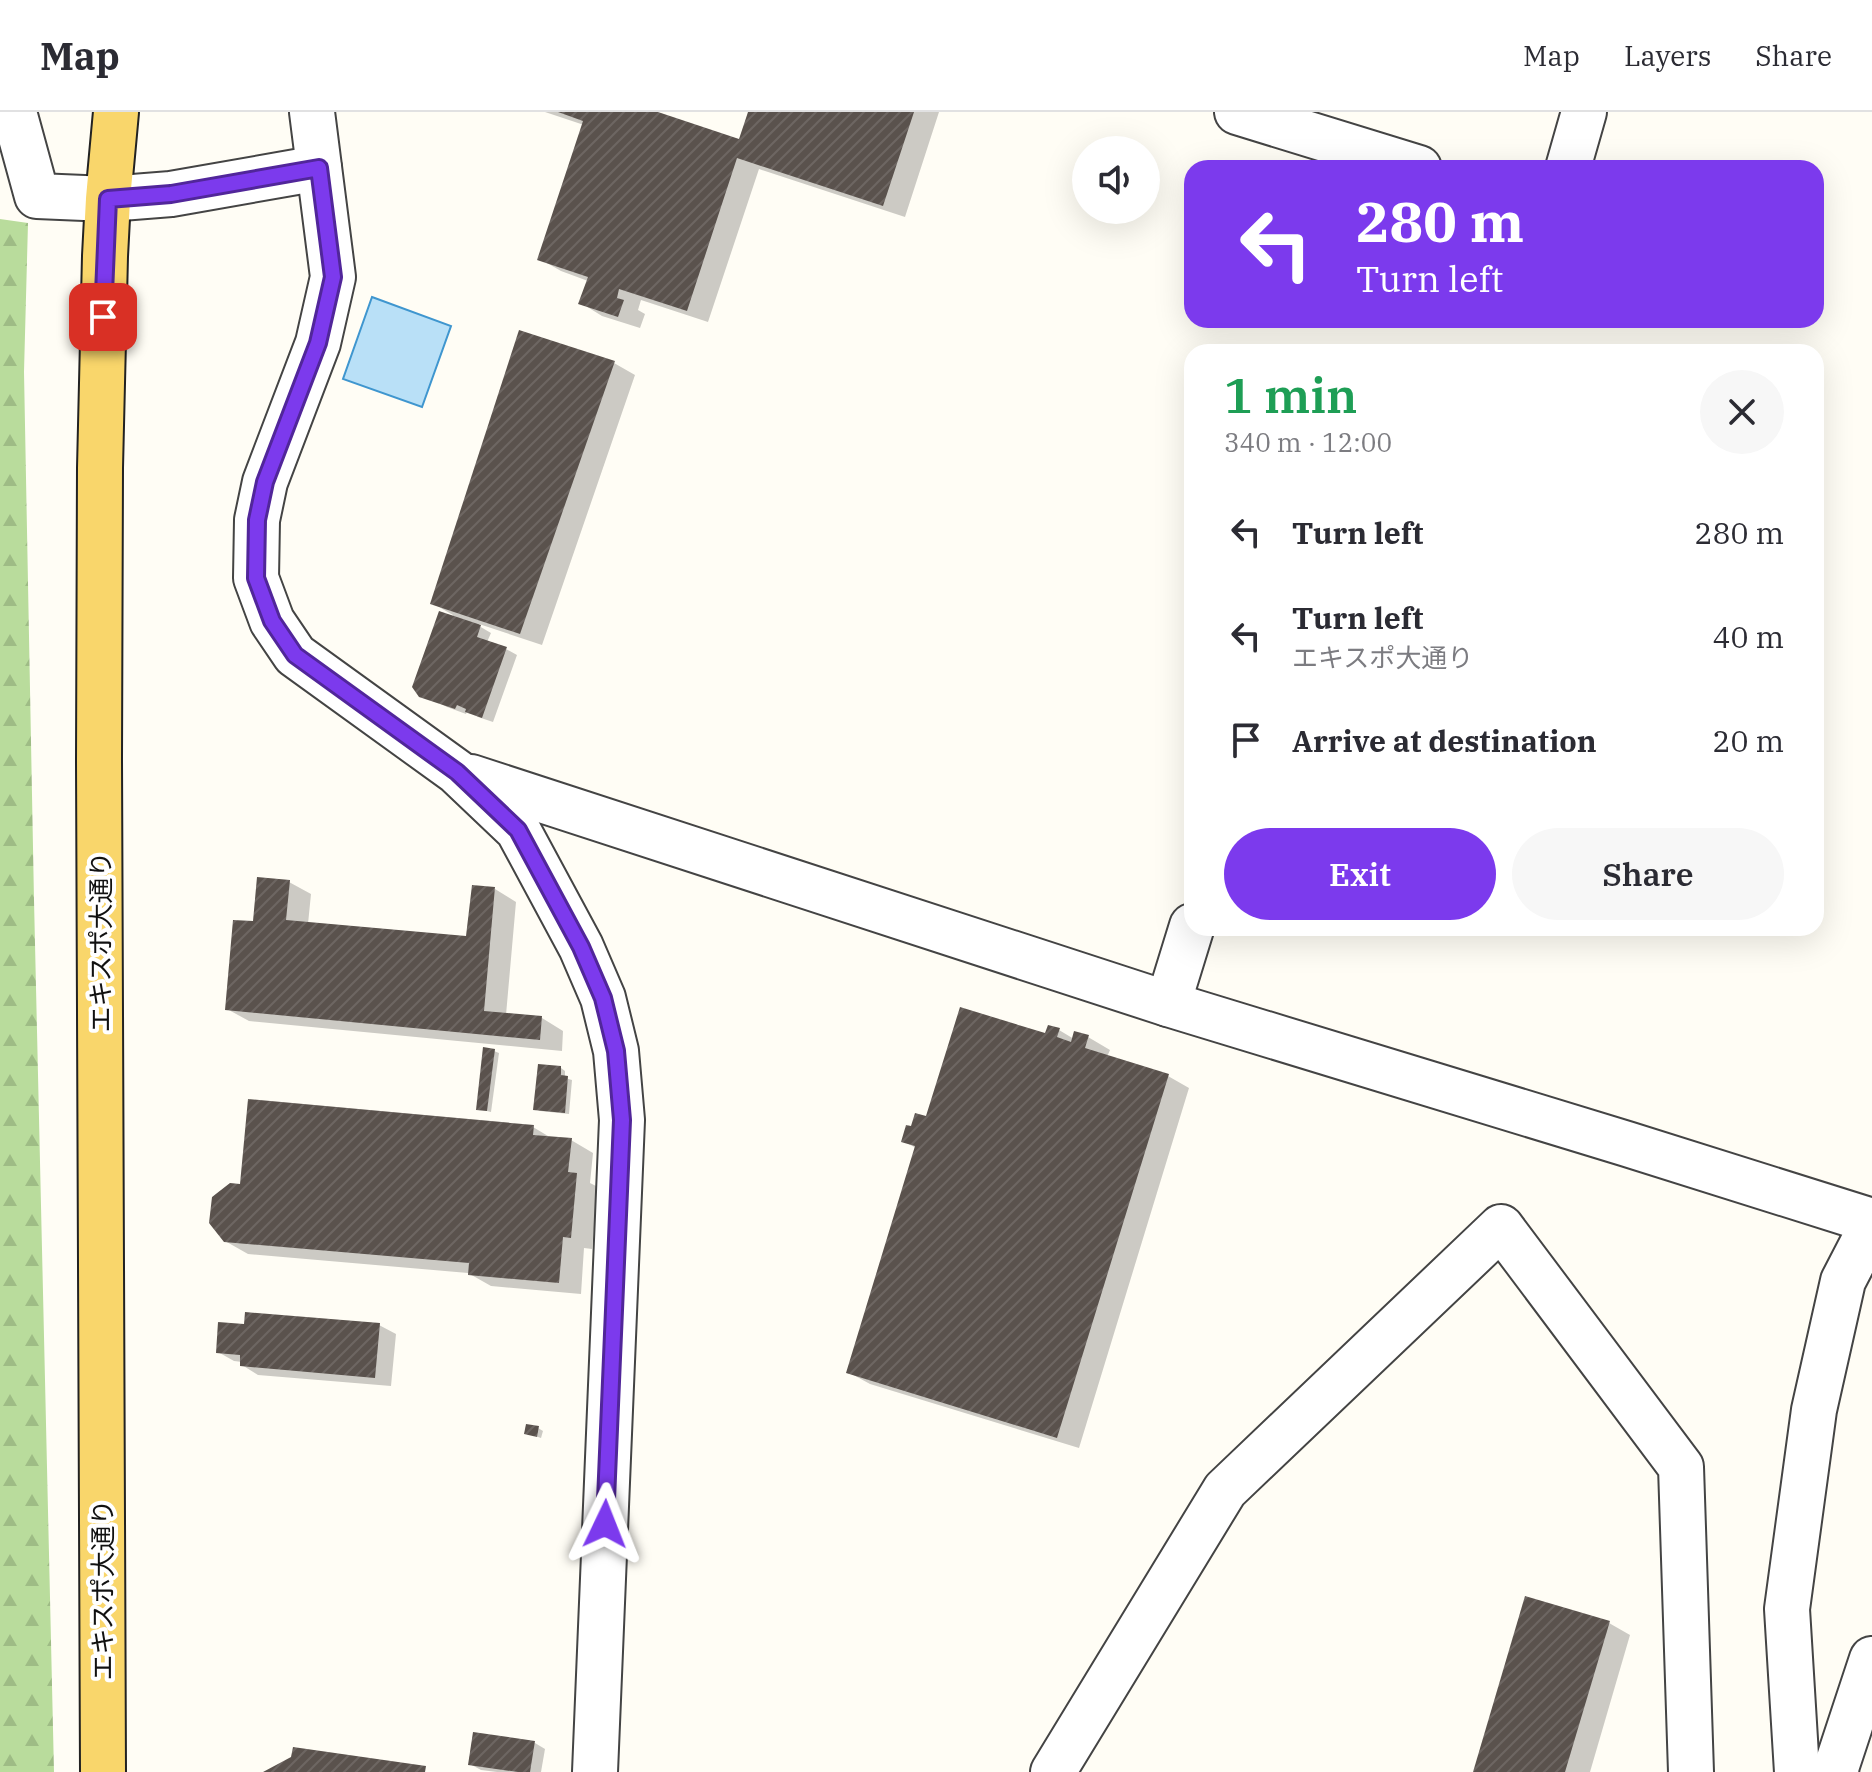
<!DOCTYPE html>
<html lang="en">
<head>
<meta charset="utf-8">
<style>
  body { margin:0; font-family:"IBM Plex Serif","Noto Sans JP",serif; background:#f7f7f7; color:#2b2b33; height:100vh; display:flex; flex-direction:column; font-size:30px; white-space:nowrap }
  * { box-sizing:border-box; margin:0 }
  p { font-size:26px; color:#7c7c81 }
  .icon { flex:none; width:44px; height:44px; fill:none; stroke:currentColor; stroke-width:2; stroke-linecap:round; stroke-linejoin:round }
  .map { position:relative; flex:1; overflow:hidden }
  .side { position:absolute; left:1184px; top:232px; width:640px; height:592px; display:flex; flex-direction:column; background:#fff; border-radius:24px; box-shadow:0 8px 32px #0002 }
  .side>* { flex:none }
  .guide { position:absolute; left:1184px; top:48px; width:640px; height:168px; border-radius:24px; box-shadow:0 8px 32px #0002; background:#7c3aed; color:#fff; overflow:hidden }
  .fabs { position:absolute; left:1072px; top:24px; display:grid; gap:16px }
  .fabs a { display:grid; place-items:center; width:88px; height:88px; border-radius:50%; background:#fff; box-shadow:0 8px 32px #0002; font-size:40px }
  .pin { position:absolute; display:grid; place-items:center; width:68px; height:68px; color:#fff; margin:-34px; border-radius:16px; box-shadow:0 4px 12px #0006 }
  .me { position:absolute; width:88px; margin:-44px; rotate:2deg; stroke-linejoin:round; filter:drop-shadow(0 0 6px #0008) }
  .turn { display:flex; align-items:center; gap:28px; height:168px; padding:0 40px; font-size:36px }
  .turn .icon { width:104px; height:104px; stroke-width:2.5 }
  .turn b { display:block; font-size:56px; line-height:68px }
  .round { display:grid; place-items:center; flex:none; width:84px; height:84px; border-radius:42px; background:#f7f7f7 }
  .head { display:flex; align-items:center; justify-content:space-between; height:136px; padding:0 40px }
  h1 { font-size:48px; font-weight:600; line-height:60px; color:#1e9e55 }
  .button { display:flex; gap:16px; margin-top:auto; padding:16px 40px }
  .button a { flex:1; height:92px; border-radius:48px; background:#7c3aed; color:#fff; font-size:32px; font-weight:600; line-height:92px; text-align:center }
  .button a+a { background:#f7f7f7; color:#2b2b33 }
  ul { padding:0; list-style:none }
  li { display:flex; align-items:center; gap:24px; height:104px; padding:0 40px }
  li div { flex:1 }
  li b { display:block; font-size:30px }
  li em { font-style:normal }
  header { display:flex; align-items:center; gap:48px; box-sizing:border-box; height:112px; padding:0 40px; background:#fff; border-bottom:2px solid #e1e1e2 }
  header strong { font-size:38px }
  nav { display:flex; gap:44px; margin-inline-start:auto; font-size:28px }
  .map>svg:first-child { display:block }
  .forest { fill:url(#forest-firs) }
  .water { fill:#b9e0f7; stroke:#3f96cf; stroke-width:2 }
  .shadow { fill:#0003 }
  .building { fill:url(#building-hatch) }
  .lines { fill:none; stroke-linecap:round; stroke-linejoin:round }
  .minor-casing { stroke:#444; stroke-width:48 }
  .major-casing { stroke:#222; stroke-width:48 }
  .minor { stroke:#fff; stroke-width:44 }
  .major { stroke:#f9d66b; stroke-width:44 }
  .route-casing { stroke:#51269a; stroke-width:20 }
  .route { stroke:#7c3aed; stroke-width:14 }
  .labels { text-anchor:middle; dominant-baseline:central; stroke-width:8; stroke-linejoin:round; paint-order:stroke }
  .street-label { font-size:26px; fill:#111; stroke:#fff }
</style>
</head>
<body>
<header>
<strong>Map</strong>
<nav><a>Map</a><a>Layers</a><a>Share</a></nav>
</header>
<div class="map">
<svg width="1872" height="1660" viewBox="0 0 1872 1660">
  <defs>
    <pattern id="forest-firs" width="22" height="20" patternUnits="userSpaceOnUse" patternTransform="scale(2)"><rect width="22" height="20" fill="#b9dc9c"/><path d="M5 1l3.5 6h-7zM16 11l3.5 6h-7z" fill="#9ebc85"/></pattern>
    <pattern id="building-hatch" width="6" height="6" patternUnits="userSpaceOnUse" patternTransform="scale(2)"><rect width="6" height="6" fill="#5a524d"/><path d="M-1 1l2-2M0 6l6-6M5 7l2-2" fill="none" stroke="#6d6662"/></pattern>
  </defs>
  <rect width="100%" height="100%" fill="#fffdf5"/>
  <polygon class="forest" points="0,107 28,111 24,260 34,788 54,1660 0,1660"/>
  <polygon class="water" points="372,185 451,214 422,295 343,267"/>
  <g class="shadow">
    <polygon points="545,0 656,0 741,29 750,0 939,0 905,105 759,57 708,210 641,188 638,198 645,202 640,216 602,204 581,191 588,169 561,159 540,147 584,13"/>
    <polygon points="614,251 635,263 542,533 479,512 479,514 491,521 487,530 506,537 517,543 493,610 478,605 467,599 466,602 447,595 441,592 453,503 432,491"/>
    <polygon points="289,770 311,782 308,812 468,827 495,777 516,790 506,903 542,906 563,919 562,939 249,909 227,897 255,812"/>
    <polygon points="1059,918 1074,927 1088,925 1110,938 1107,945 1168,964 1189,976 1079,1336 870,1272 848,1260 916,1036 903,1029 912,1017 1047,924"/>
    <polygon points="494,939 499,941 491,1000 478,997"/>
    <polygon points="561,956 565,959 565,966 572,968 569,1002 540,999 535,997"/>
    <polygon points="533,1015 553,1027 571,1028 593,1041 590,1071 598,1075 592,1137 584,1136 581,1182 491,1174 468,1161 248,1142 225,1129 242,1074"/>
    <polygon points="379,1213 396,1222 391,1274 258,1263 242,1253 242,1250 234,1249 218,1240"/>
    <polygon points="538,1316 543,1319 541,1326 526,1321"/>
    <polygon points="1609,1511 1630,1523 1590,1660 1475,1660"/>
    <polygon points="535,1631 545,1637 541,1660 497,1660 481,1658 470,1652"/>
  </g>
  <g class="building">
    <polygon points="558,0 658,0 739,27 748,0 914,0 883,94 737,46 687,199 619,177 617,186 624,188 618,205 578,192 588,165 537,148 583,9"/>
    <polygon points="519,218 615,249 520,522 430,492"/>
    <polygon points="439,499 481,513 477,525 507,535 482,606 465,600 466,597 457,593 455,597 419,585 412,575"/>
    <polygon points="257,765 290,768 286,808 466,824 472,773 495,775 484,899 542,904 540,928 225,898 233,808 253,809"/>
    <polygon points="960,895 1045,921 1048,913 1060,916 1057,925 1071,930 1074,919 1089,923 1085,936 1169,962 1057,1326 846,1261 915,1034 901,1030 906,1013 911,1014 915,1001 926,1004"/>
    <polygon points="483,935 495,937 487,999 476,998"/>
    <polygon points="538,952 561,954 561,963 568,964 565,1001 533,998"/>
    <polygon points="248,987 534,1013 533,1023 572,1026 568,1060 577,1061 571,1126 563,1125 559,1171 468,1163 469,1151 224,1130 209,1111 212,1085 230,1071 240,1072"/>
    <polygon points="245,1200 380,1211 375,1266 240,1254 240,1243 216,1241 218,1210 244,1212"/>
    <polygon points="526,1312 539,1314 537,1325 524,1322"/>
    <polygon points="1525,1484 1610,1509 1565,1660 1473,1660"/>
    <polygon points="473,1620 535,1629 530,1660 518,1660 468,1653"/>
    <polygon points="293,1635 426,1654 425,1660 263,1660 291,1645"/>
  </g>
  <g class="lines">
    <defs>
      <g id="minor">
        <polyline points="14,0 37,84 108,87 171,82 319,56"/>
        <polyline points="312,0 333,165 318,231 265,370 257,408 256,466 272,509 295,543 457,660 518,718 581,835 603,886 616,939 622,1008 595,1660"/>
        <polyline points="1237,0 1419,56"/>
        <polyline points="1568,56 1584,0"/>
        <polyline points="471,665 1168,892 1627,1032 1872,1109"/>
        <polyline points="1168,892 1192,814"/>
        <polyline points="1053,1660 1225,1378 1501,1115 1681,1355 1691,1660"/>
        <polyline points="1797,1660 1787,1497 1814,1298 1843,1169 1872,1113"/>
        <polyline points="1836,1660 1837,1653 1872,1547"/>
      </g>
      <polyline id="major" points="103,1660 99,648 100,356 105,144 108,87 116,0"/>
    </defs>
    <use href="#minor" class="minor-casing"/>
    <use href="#major" class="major-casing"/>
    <use href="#minor" class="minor"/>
    <use href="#major" class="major"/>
  </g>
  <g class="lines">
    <defs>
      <polyline id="route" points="103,205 108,87 171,82 319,56 333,165 318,231 265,370 257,408 256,466 272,509 295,543 457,660 518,718 581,835 603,886 616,939 622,1008 605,1412"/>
    </defs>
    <use href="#route" class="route-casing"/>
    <use href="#route" class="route"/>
  </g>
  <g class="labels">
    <g class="street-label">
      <text transform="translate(100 830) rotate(-90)">エキスポ大通り</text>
      <text transform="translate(102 1478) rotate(-90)">エキスポ大通り</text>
    </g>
  </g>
</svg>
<div class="fabs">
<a><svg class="icon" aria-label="sound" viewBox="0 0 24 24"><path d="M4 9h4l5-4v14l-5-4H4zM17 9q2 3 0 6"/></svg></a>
</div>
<div class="pin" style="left:103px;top:205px;background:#d93025"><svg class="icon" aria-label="arrive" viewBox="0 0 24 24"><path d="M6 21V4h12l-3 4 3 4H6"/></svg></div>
<svg class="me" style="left:605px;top:1412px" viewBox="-20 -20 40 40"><path d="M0-17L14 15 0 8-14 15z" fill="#7c3aed" stroke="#fff" stroke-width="4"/></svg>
<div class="guide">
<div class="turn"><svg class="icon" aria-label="left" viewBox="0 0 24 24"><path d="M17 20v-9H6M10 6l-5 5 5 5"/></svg><div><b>280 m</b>Turn left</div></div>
</div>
<section class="side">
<div class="head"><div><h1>1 min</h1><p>340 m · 12:00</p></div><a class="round"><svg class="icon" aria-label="close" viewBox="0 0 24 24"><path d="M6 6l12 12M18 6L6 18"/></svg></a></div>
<ul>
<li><svg class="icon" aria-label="left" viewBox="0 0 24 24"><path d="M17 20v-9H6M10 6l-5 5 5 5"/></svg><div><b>Turn left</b></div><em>280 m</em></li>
<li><svg class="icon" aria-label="left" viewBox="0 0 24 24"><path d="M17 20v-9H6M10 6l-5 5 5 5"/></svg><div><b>Turn left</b><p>エキスポ大通り</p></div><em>40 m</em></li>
<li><svg class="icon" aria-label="arrive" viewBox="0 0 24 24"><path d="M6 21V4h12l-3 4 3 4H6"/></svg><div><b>Arrive at destination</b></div><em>20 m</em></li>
</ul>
<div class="button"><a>Exit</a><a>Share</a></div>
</section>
</div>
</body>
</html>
